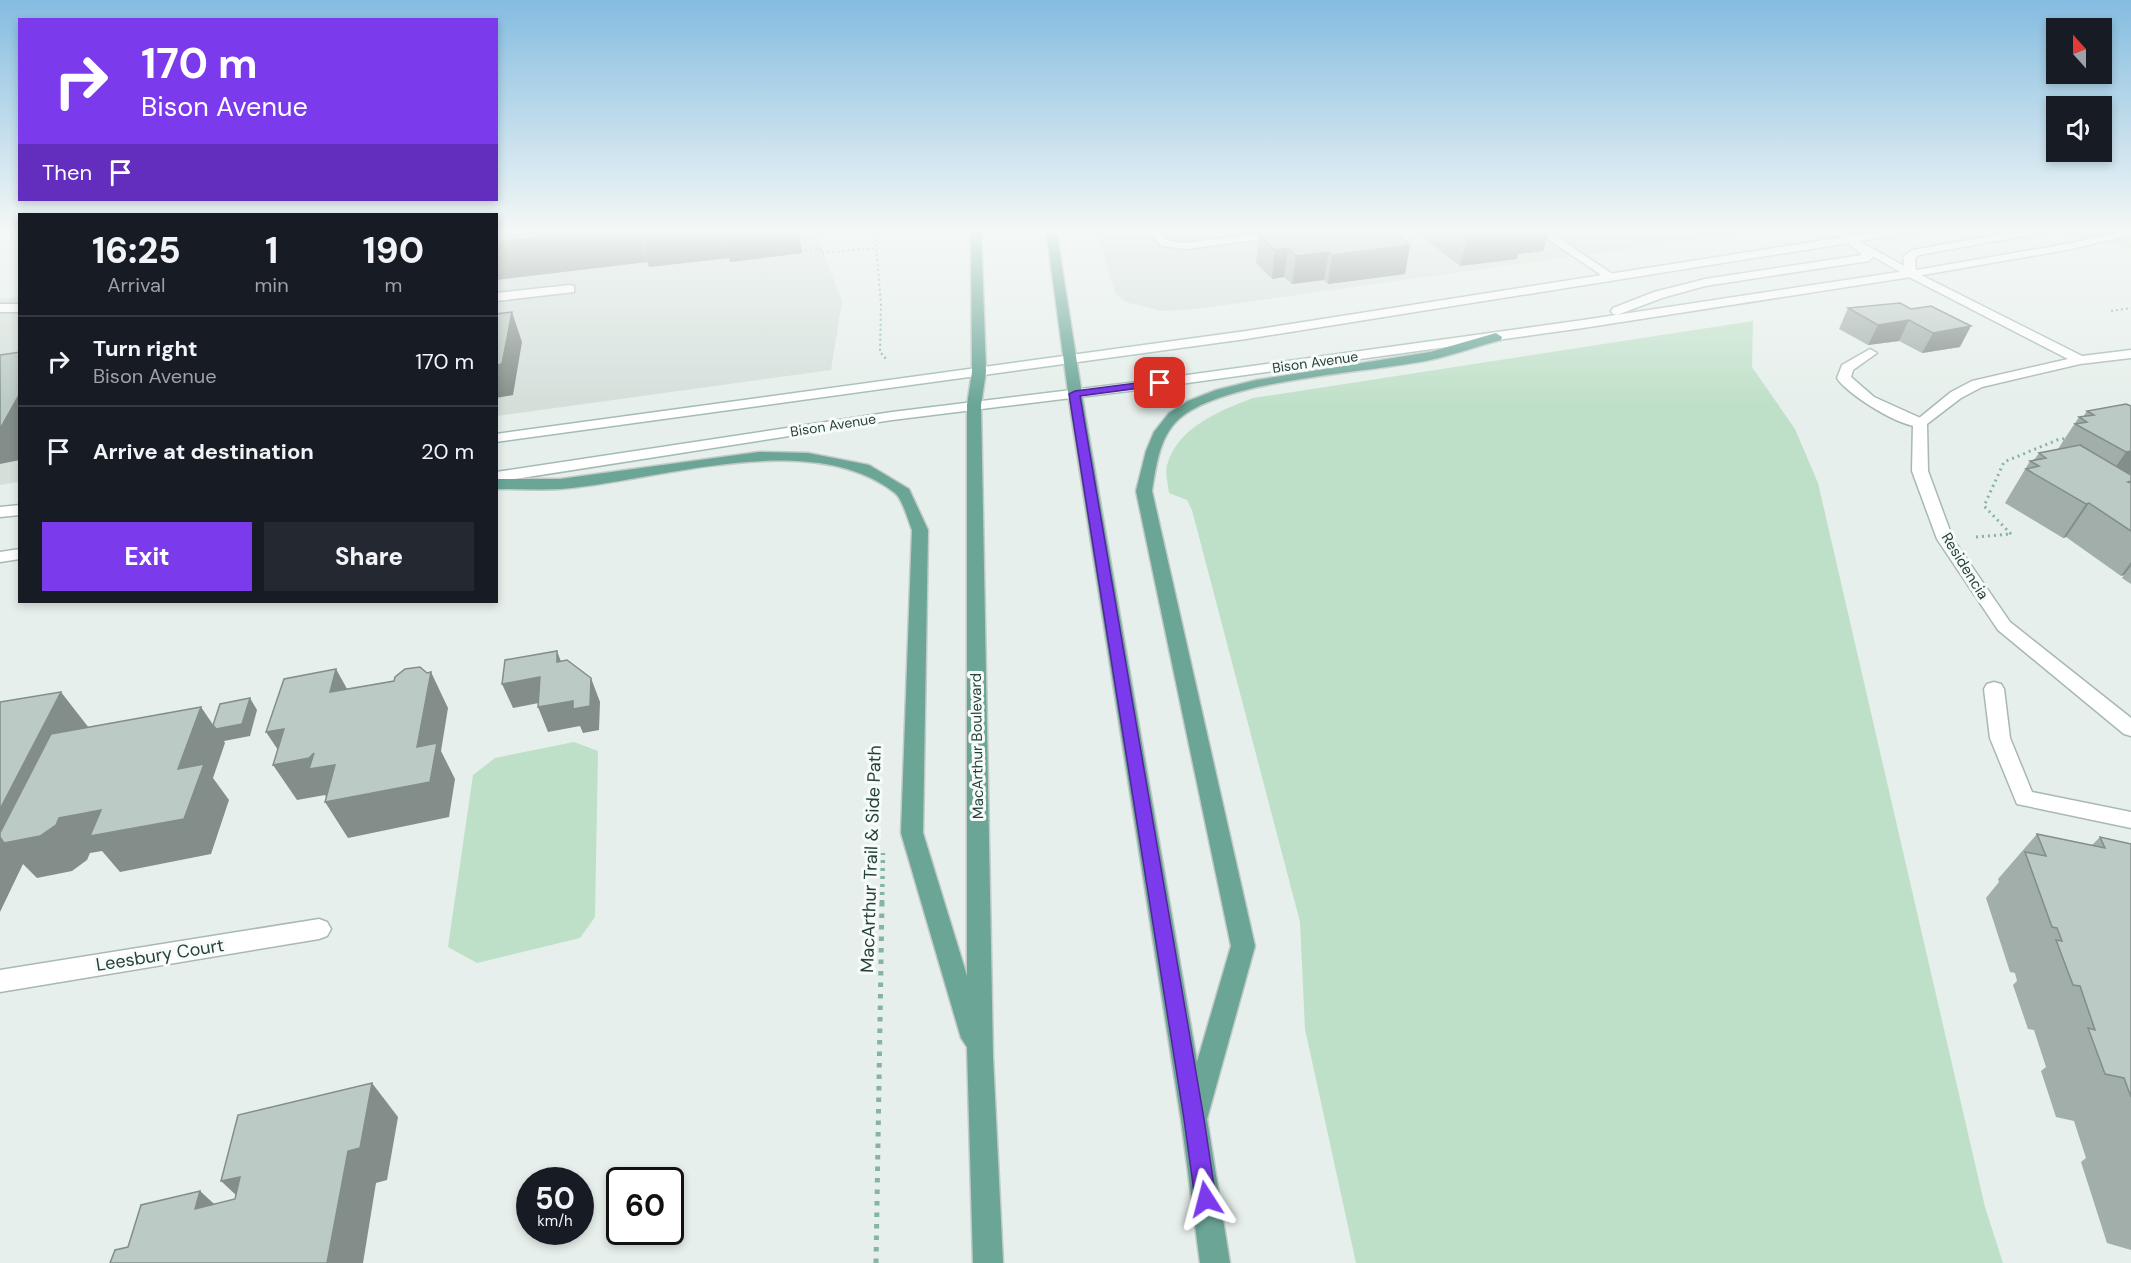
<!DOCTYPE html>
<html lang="en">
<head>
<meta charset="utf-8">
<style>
  body { margin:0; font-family:"DM Sans",sans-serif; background:#242831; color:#f1f3f6; height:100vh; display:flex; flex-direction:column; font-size:22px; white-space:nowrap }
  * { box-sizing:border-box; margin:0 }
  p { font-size:20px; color:#9ea1a6 }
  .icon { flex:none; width:33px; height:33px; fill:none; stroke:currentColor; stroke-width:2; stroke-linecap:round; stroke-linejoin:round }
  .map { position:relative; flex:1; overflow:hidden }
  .panel { position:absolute; left:18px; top:213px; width:480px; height:390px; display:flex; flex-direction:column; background:#171b24; border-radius:0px; box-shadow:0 3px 9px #0003 }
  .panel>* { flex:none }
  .guide { position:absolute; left:18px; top:18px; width:480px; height:183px; border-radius:0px; box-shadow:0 3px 9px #0003; background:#7c3aed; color:#fff; overflow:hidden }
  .needle { width:39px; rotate:339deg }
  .buttons { position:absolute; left:2046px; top:18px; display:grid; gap:12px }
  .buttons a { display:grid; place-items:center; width:66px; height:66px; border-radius:0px; background:#171b24; box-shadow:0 3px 9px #0003; font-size:30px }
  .speed { position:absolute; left:516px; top:1167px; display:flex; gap:12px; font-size:30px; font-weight:700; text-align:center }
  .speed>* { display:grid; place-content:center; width:78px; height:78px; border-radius:50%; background:#171b24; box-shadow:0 3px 9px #0003; line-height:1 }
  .speed small { font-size:15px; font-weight:400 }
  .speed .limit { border:3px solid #111; border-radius:9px; background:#fff; color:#111 }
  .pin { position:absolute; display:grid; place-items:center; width:51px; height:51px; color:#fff; margin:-26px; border-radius:12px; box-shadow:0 3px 9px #0006 }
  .me { position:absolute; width:66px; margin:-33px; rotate:351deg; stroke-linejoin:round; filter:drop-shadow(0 0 4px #0008) }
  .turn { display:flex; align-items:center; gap:21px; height:126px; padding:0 24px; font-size:27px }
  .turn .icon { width:78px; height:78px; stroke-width:2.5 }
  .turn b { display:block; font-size:42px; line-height:51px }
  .then { display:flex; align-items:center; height:57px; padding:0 24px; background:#0003; gap:12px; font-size:22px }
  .eta { display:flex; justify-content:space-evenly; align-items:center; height:102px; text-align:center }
  .eta b { font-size:36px; font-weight:800; line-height:42px }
  .cta { display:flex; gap:12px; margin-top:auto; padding:12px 24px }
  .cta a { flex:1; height:69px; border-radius:0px; background:#7c3aed; color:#fff; font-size:24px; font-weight:800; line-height:69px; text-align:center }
  .cta a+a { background:#242831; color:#f1f3f6 }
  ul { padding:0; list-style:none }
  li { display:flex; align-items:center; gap:18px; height:90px; padding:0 24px; border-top:2px solid #363941 }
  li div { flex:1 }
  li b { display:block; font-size:22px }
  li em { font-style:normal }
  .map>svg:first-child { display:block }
  .built { fill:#d4dfda }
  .green { fill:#bfe0c8 }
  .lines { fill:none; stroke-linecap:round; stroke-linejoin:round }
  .service-casing { stroke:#a8b8b2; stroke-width:3 }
  .minor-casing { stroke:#a8b8b2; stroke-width:3 }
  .secondary-casing { stroke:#a4bbb3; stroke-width:3 }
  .primary-casing { stroke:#c2cac8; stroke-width:3 }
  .path-far3 { stroke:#86b3a5; stroke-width:2; stroke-dasharray:2 3; stroke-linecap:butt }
  .path-far2 { stroke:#86b3a5; stroke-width:3; stroke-dasharray:2 4; stroke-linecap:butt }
  .path-far1 { stroke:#86b3a5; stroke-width:4.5; stroke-dasharray:3 5; stroke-linecap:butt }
  .path { stroke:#86b3a5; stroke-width:5; stroke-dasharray:4.5 7; stroke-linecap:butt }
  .service { fill:#fff; fill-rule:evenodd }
  .minor { fill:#fff; fill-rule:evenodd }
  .secondary { fill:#fff; fill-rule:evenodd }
  .primary { fill:#6aa596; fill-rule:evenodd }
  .wall { fill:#a1aea9 }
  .shaded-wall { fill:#838d89 }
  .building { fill:#bbcac4; stroke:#838d89; stroke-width:1.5 }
  .route { fill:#7c3aed; stroke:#51269a; stroke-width:1.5 }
  .labels { text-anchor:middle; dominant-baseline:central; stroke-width:6; stroke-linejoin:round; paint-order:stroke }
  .far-street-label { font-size:14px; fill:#24423a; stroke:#f7fbf9 }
  .street-label { font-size:15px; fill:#24423a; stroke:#f7fbf9 }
  .near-street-label { font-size:18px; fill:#24423a; stroke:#f7fbf9 }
</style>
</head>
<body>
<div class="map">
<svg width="2131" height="1263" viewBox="0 0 2131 1263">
  <rect width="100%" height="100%" fill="#e6efeb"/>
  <g class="built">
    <polygon points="660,229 814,229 842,301 831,370 497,416 496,247"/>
    <polygon points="1096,229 1769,229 1196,309 1163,311 1125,302 1115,293"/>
    <polygon points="19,297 19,482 0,485 0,299"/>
  </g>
  <g class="green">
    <polygon points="2044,229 2131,229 2131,249"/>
    <path d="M1753,321L1752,367L1795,429L1818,483L1985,1207L2003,1263H1356L1305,1029L1300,922L1192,510L1187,500L1169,493C1168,484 1165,473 1167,465C1178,427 1219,411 1253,398Z"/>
    <polygon points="574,742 598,751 595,917 580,938 477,963 448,947 473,775 495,758"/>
  </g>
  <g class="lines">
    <defs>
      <g id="service">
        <polygon points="1145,229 1156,229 1169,241 1185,243 1295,229 1322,229 1317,232 1185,249 1162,246"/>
        <polygon points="1533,229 1545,229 1617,277 1615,279 1607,279"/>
        <polygon points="1825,229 1838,229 1856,239 1854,241 1846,241"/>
        <polygon points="570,285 574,286 574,292 496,301 496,293"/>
        <rect x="0" y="304" width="20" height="8"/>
        <path d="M1870,349L1877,353L1853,370L1851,377L1874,397L1925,420L1927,423L1925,426C1904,431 1853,397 1839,381L1837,378L1842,365Z"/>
        <polygon points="1994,682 2001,684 2004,689 2010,738 2032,792 2131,812 2131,828 2017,804 1990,738 1984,689 1987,684"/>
      </g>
      <g id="minor">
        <polygon points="1850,236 1915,272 2082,356 2131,350 2131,358 2080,364 1982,387 1961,398 1927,424 1928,471 1953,539 2010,622 2131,718 2131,736 2124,734 1998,630 1937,539 1912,471 1913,423 1951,392 1972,381 2068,359 1907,276 1846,241 1844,239"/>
        <polygon points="319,919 327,922 331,929 327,936 319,939 0,992 0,970"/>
      </g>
      <g id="secondary">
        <polygon points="1895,229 1919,229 1914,232 1859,241 1875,255 1869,261 1705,286 1662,298 1617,315 1613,314 1611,311 1613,308 1654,292 1705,279 1862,255 1848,243 1246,339 496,442 496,434 1246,331"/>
        <polygon points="2031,229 2052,229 2047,232 1919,255 1915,258 1916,270 2072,243 2131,229 2131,235 2072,249 1911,277 1583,328 1137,390 892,420 496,482 496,472 892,412 1137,382 1583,320 1905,271 1903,257 1912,250"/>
        <polygon points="20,505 20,515 0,517 0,507"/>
        <polygon points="20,549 20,559 0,562 0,552"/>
      </g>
      <g id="primary">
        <path d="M971,229H981L986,372L981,405L993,1057L1003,1263H973L967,1047L961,1038L901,833L912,530C908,520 903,500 895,493C810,427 659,481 561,489C539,490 518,489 496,489V479H560L759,452L808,453L869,465L909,489L928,530L923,833L967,976V405L972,372Z"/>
        <path d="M1046,229H1056L1085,414L1197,1062L1231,946L1136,491L1146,451L1154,432L1169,413L1188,401L1216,390L1256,380L1430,352L1496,333L1502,337L1501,340C1477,346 1454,355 1430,360C1368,373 1224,379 1179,419C1159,437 1156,467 1152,491L1255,946L1207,1119L1230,1263H1200L1181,1119L1071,414Z"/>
      </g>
    </defs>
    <use href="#service" class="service-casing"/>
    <use href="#minor" class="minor-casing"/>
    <use href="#secondary" class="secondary-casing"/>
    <use href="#primary" class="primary-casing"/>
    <g class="path-far3">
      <polyline points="878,229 876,245 881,304 880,352 887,360"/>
      <polyline points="800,251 820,249 822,253 877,248"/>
      <polyline points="2111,311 2131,308"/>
    </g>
    <g class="path-far2">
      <polyline points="2011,534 1984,506 2004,462 2057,440 2068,438"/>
      <polyline points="1976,537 2010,534"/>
    </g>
    <polyline class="path-far1" points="882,903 883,853"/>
    <polyline class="path" points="876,1263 882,901"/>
    <use href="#service" class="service"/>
    <use href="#minor" class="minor"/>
    <use href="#secondary" class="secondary"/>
    <use href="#primary" class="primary"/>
  </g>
  <g class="wall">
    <polygon points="496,229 798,229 802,253 730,262 729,258 649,267 647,262 496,280"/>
    <polygon points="1266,229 1410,245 1405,274 1328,284 1324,280 1292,284 1284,277 1272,279 1256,263 1259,235 1266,234"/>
    <polygon points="1423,229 1550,229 1543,251 1518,254 1517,259 1460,266 1421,236"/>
    <polygon points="1848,308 1911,309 1960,347 1922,353 1899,341 1868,345 1839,329"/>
    <polygon points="2131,406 2131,584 2122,578 2124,575 2121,576 2066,537 2063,538 2005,503 2030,461 2034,460 2039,453 2058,449 2079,417 2083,417 2087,411"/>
    <polygon points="2037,834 2092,845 2100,837 2131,844 2131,1250 2107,1243 2081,1162 2086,1158 2074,1121 2056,1117 2041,1071 2046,1067 2034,1030 2028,1029 2013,985 2017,981 2015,973 2010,972 1986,898 1999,882 1998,879"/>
  </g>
  <g class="shaded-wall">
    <polygon points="620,229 639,229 647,262 496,280 496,242"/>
    <polygon points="665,229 724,229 729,258 649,267 641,231"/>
    <polygon points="724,229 798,229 802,253 730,262"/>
    <polygon points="1519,229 1550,229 1543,251 1518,254 1517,259 1460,266 1467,238"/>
    <polygon points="1410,245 1405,274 1328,284 1332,255"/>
    <polygon points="1288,248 1284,277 1272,279 1275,250"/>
    <polygon points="1329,252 1324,280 1292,284 1296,256"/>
    <polygon points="512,312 522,342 513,395 496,398 496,365"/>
    <polygon points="1909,320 1899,341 1868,345 1878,325"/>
    <polygon points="1971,326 1960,347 1922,353 1933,333"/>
    <polygon points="20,393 20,460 0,464 0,428"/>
    <polygon points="2131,451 2131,491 2096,495 2126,452"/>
    <polygon points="2089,503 2066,537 2063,538 2086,504"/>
    <polygon points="2131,562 2131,566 2124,575 2121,576"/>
    <polygon points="557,651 566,675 557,662"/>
    <polygon points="336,669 356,705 330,692"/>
    <polygon points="431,672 448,708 441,751 455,779 449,817 348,838 325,802 329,801 325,795 297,800 273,765 286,762 266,732 284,729 314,753 417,747"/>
    <polygon points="540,677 549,701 513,708 502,684"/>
    <polygon points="591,678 600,702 599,730 583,733 580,726 548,732 538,707"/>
    <polygon points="61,692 89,728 59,818 178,769 201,707 216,729 250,698 257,710 250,736 224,741 225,743 213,778 229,800 211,854 120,872 102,851 90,853 87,860 72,871 37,878 23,864 0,912 0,809"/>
    <polygon points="372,1083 398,1117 387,1180 376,1183 363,1263 327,1263 348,1151"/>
    <polygon points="240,1177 255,1213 221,1181"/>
    <polygon points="200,1191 234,1222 195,1209"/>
  </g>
  <g class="building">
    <polygon points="496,229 620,229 496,242"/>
    <polygon points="639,229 665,229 641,231"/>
    <polygon points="1266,229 1389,229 1410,245 1332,255 1329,252 1296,256 1288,248 1275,250 1259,235 1272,234"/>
    <polygon points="1454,229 1521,229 1524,231 1467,238"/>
    <polygon points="1900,303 1911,309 1931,306 1971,326 1933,333 1909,320 1878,325 1848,308"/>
    <polygon points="512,312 502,364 496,365 496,314"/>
    <polygon points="20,352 20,393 1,427 0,428 0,355"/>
    <polygon points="2126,404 2131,406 2131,451 2126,452 2075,424 2087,422 2079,417 2094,415 2087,411"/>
    <polygon points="2080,445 2131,475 2131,481 2128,482 2131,483 2131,531 2089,503 2086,504 2026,469 2039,466 2030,461 2046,458 2039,453"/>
    <polygon points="557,651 557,662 567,660 591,678 590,706 573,709 573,701 538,707 540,677 502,684 505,660"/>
    <polygon points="420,667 427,673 431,672 417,747 437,743 430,782 325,802 335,765 309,769 314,753 309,758 273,765 284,729 266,732 284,679 336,669 330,692 394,681 395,677 405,669"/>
    <polygon points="61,692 0,809 0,702"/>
    <polygon points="250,698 242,724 216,729 213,725 220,704"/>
    <polygon points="201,707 178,769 204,764 184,819 90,836 101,810 59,818 56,825 40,836 4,843 0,837 0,833 51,734"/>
    <polygon points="2037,834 2105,848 2100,837 2131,844 2131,1097 2124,1078 2105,1074 2088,1028 2095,1030 2080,986 2073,985 2056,940 2062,941 2057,928 2052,927 2025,852 2046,856"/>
    <polygon points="372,1083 360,1148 348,1151 327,1263 110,1263 115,1250 128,1247 141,1205 200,1191 195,1209 235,1199 240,1177 221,1181 238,1115"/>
  </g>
  <linearGradient id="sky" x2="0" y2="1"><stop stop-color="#84bce0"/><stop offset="0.57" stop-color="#f4f8f6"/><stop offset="1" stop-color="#f4f8f6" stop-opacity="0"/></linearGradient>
  <rect width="2131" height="405" fill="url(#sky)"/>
  <polygon class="route" points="1160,380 1163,381 1163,385 1080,396 1204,1119 1216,1199 1213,1207 1206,1210 1198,1207 1195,1199 1184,1119 1069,394 1075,391"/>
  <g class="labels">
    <g class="far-street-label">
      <text transform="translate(1315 362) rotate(-8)">Bison Avenue</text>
      <text transform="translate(833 425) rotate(-9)">Bison Avenue</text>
    </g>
    <g class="street-label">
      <text transform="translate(1965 566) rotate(58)">Residencia</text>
      <text transform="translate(977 746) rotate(-91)">MacArthur Boulevard</text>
    </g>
    <g class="near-street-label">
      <text transform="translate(871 859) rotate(-88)">MacArthur Trail &amp; Side Path</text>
      <text transform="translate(160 955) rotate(-9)">Leesbury Court</text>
    </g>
  </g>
</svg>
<div class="buttons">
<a><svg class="needle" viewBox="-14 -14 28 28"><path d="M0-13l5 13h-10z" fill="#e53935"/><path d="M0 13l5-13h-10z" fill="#9ea1a6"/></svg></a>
<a><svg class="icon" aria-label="sound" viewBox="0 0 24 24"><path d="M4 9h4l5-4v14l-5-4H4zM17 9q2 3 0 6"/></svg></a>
</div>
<div class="speed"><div>50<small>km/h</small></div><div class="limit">60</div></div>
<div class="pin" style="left:1160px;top:383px;background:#d93025"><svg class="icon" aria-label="arrive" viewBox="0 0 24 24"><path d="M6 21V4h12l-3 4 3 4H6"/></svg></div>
<svg class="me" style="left:1206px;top:1199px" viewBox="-20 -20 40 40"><path d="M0-17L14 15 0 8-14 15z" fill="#7c3aed" stroke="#fff" stroke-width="4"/></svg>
<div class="guide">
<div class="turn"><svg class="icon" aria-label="right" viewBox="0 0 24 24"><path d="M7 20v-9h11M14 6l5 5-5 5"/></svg><div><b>170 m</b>Bison Avenue</div></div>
<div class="then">Then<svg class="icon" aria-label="arrive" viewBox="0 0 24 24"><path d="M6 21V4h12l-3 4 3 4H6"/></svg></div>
</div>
<section class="panel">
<div class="eta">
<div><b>16:25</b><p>Arrival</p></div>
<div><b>1</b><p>min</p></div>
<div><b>190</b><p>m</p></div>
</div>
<ul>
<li><svg class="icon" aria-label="right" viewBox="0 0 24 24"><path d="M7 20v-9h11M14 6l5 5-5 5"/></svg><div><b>Turn right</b><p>Bison Avenue</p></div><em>170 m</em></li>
<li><svg class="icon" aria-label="arrive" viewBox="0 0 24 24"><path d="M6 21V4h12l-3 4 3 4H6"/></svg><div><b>Arrive at destination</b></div><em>20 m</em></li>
</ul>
<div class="cta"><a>Exit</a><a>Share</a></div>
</section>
</div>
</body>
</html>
